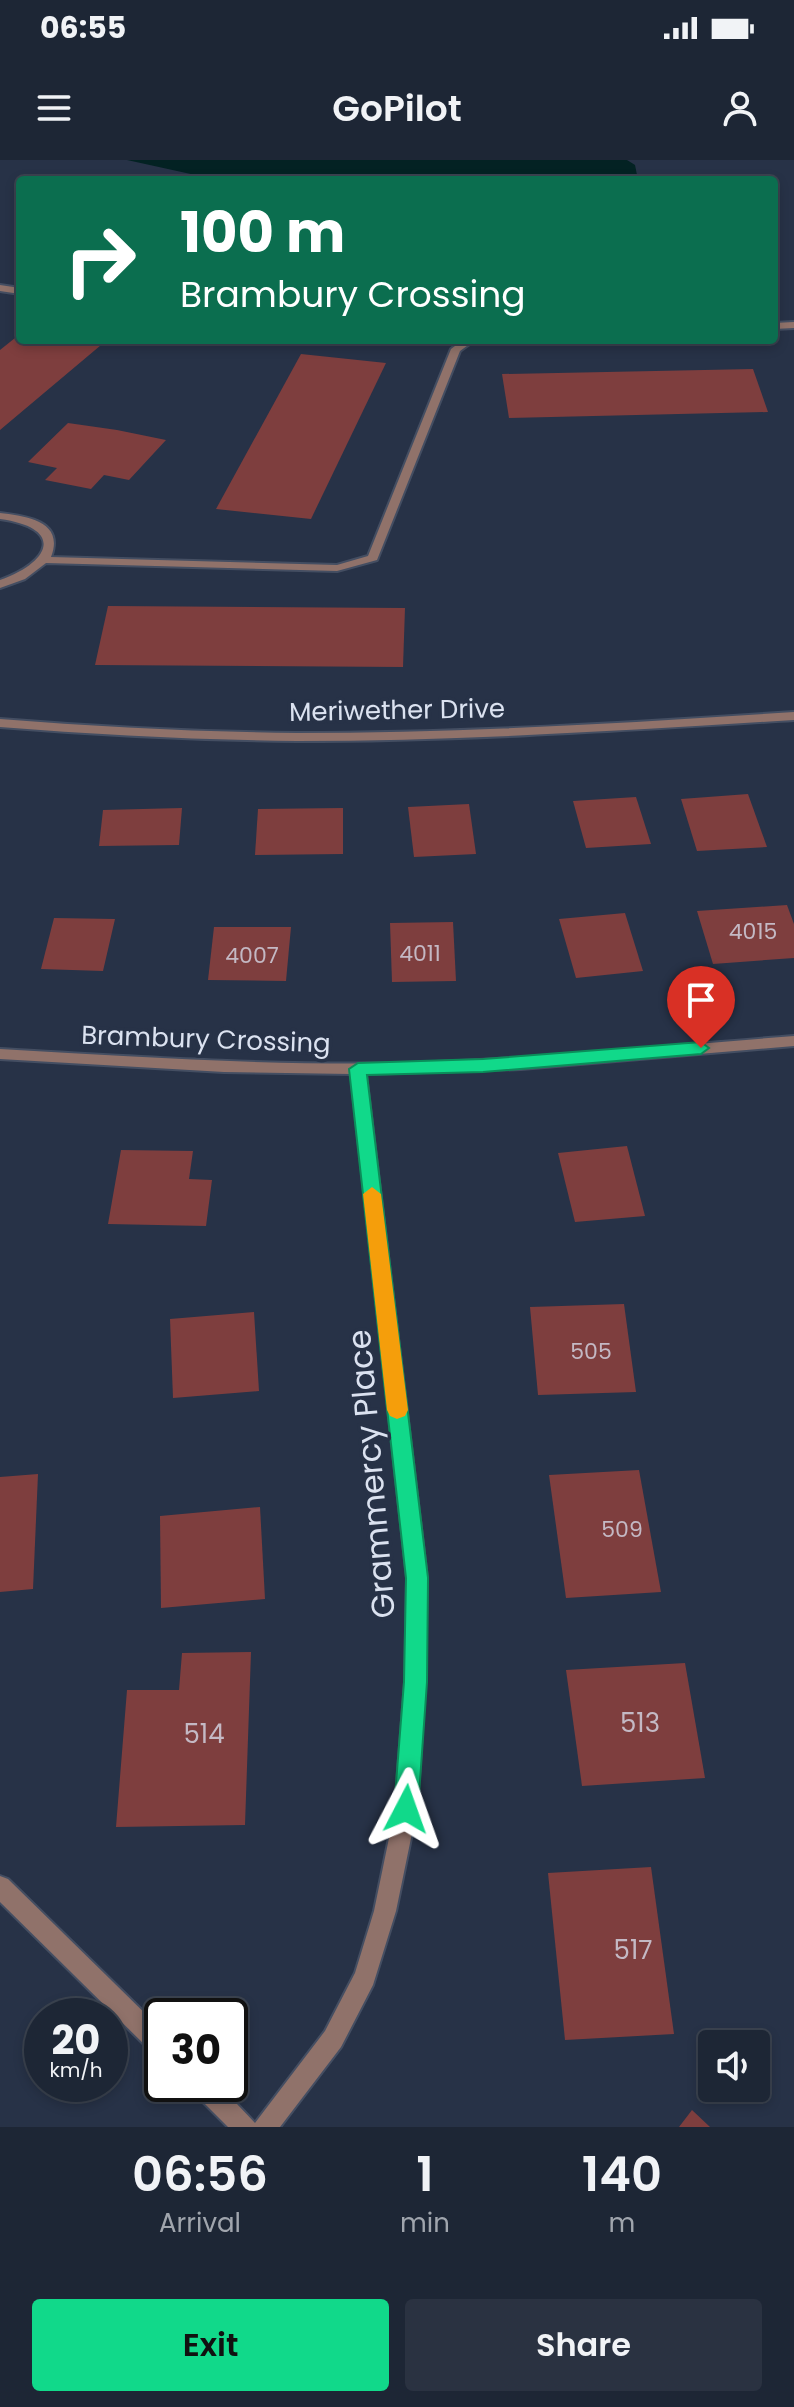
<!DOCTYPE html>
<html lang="en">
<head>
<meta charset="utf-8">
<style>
  body { margin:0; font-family:Poppins,sans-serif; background:#2a3241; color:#f1f3f6; height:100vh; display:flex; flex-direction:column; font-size:30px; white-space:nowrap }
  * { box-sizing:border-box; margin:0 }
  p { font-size:26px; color:#a0a5ad }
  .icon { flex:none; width:44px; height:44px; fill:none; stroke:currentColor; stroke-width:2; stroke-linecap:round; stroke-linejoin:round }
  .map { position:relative; height:1967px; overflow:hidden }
  .details { display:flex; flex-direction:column; background:#1d2635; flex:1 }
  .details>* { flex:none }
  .guide { position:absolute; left:16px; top:16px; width:762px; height:168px; border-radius:8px; box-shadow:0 4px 12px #0003,0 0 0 2px #3b4350; background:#0b6e4f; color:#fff; overflow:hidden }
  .controls { position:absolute; left:698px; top:1870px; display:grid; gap:16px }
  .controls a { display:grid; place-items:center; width:72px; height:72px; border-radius:8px; background:#1d2635; box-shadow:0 4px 12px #0003,0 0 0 2px #3b4350; font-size:40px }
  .speed { position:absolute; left:24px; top:1838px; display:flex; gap:16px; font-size:40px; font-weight:700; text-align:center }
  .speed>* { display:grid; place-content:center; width:104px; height:104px; border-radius:50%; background:#1d2635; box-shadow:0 4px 12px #0003,0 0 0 2px #3b4350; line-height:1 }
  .speed small { font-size:20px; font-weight:400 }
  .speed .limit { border:4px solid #111; border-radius:12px; background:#fff; color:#111 }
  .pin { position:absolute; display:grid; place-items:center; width:68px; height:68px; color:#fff; margin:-82px -34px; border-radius:50% 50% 50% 0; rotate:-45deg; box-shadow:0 0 8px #0007 }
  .pin .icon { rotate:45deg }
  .me { position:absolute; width:88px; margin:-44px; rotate:4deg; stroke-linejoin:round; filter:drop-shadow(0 0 6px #0008) }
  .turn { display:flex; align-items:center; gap:28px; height:168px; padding:0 32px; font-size:36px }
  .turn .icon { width:104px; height:104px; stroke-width:2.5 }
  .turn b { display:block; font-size:56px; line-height:68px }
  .eta { display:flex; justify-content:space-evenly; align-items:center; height:136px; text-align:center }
  .eta b { font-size:48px; font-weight:600; line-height:56px }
  .primary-button { display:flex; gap:16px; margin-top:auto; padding:16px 32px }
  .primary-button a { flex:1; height:92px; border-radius:8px; background:#11d98a; color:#111; font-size:32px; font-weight:600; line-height:92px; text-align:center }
  .primary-button a+a { background:#2a3241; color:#f1f3f6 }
  .status { display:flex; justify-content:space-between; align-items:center; height:56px; padding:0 40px; background:#1d2635; direction:ltr }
  .status svg { height:22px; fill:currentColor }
  header { display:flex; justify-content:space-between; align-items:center; height:104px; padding:0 32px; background:#1d2635; font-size:36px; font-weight:600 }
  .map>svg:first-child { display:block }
  .water { fill:#032223 }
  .building { fill:#7e3e3e }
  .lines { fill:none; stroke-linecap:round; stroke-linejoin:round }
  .lane-casing { stroke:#444e62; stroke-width:4 }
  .street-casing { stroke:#444e62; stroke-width:4 }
  .lane { fill:#90726a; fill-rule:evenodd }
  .street { fill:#90726a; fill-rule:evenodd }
  .route { fill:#11d98a; stroke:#0b8d5a; stroke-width:2 }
  .slow { fill:#f59e0b }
  .labels { text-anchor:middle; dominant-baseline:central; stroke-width:7; stroke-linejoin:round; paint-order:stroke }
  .number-label { font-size:22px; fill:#c4b9c4 }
  .street-label { font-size:26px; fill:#dbe2f0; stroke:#273247 }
  .near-number-label { font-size:26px; fill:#c4b9c4 }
  .near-street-label { font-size:32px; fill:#dbe2f0; stroke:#273247 }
</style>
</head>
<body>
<div class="status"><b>06:55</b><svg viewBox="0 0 49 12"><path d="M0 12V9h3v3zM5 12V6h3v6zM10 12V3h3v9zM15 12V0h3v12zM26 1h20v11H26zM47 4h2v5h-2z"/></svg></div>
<header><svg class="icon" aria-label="menu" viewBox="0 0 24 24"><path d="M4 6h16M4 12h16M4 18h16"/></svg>GoPilot<svg class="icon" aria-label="person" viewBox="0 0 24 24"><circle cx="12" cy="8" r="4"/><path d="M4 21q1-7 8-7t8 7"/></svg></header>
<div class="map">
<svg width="794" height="1967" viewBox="0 0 794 1967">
  <rect width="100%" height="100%" fill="#273247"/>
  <polygon class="water" points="127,0 627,0 635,5 638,20 218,20"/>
  <g class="building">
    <polygon points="20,174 20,180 107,180 0,270 0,190"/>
    <polygon points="301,194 386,203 311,359 216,349"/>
    <polygon points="753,209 768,252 509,258 502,214"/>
    <polygon points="68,263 117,270 166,280 129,320 104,315 91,329 45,320 57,308 28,302"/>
    <polygon points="108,446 405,448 403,507 95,505"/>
    <polygon points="748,634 767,687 697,691 681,639"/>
    <polygon points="636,637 651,684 586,688 573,641"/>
    <polygon points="469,644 476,694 414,697 408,647"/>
    <polygon points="182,648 179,685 99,686 103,650"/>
    <polygon points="343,648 343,694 255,695 258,649"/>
    <polygon points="787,745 794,764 794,798 713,804 697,751"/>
    <polygon points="625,753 643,811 576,818 559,759"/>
    <polygon points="54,758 115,759 103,811 41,809"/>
    <polygon points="453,762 456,821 392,822 390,763"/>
    <polygon points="214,767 291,767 286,821 208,820"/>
    <polygon points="627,986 645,1056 575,1062 558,993"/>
    <polygon points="121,990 193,991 189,1019 212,1020 206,1066 108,1064"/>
    <polygon points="624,1144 636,1232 538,1235 530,1147"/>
    <polygon points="254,1152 259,1231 173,1238 170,1159"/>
    <polygon points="639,1310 661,1432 566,1438 549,1315"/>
    <polygon points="38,1314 33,1429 0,1432 0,1317"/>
    <polygon points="260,1347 265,1439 161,1448 160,1356"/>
    <polygon points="251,1492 245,1665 116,1667 127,1530 179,1530 182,1493"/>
    <polygon points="685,1503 705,1618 582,1626 566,1510"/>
    <polygon points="651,1707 674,1874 565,1880 548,1713"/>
    <polygon points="692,1950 710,1967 679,1967"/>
  </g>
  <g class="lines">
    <defs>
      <g id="lane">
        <polygon points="0,125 20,128 20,134 0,131"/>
        <polygon points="794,162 794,168 774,169 774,163"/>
        <path d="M463,180H475L460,191L377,400L337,411L46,403L25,419L0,428V420C51,402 65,368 0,359V353C26,356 65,361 51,397L337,405L368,396L451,189Z"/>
      </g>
      <g id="street">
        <path d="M794,552V560C629,570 463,581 297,581C198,580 99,575 0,567V559C99,567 198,572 297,573C463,573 629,563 794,552Z"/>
        <path d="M794,876V886L521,909L366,914L427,1418L425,1522L417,1649L396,1751L373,1825L341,1887L280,1967H228L193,1932L189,1924H218L255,1963L325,1871L355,1813L374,1751L395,1649L405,1522L407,1418L351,914L224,912L0,899V889C137,897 275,906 412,903C540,899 667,886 794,876Z"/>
        <polygon points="0,1716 8,1719 162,1870 162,1897 154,1894 0,1742"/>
      </g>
    </defs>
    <use href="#lane" class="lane-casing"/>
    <use href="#street" class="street-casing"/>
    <use href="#lane" class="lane"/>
    <use href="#street" class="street"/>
  </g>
  <polygon class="route" points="701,882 709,888 701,894 483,912 367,915 428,1418 427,1522 418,1649 414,1657 406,1661 398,1657 394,1649 404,1522 406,1418 349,909 358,903 483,899"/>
  <polygon class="slow" points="372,1027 381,1034 408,1250 405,1256 397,1259 390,1256 387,1250 363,1034"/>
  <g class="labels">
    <g class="number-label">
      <text x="753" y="771">4015</text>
      <text x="420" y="793">4011</text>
      <text x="252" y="795">4007</text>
      <text x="591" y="1191">505</text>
      <text x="622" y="1369">509</text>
    </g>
    <g class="street-label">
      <text transform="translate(397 550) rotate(-1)">Meriwether Drive</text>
      <text transform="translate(206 879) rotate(2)">Brambury Crossing</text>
    </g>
    <g class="near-number-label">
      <text x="640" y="1563">513</text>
      <text x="204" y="1574">514</text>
      <text x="633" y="1790">517</text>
    </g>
    <g class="near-street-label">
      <text transform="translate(371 1314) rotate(-95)">Grammercy Place</text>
    </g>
  </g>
</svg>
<div class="controls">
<a><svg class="icon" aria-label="sound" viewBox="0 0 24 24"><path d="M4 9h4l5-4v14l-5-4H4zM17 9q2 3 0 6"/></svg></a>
</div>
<div class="speed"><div>20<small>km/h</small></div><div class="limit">30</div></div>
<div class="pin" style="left:701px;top:888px;background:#d93025"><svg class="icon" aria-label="arrive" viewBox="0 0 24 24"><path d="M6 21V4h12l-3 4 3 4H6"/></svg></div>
<svg class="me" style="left:406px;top:1649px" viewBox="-20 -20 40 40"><path d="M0-17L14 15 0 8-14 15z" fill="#11d98a" stroke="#fff" stroke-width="4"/></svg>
<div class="guide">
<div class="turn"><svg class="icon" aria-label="right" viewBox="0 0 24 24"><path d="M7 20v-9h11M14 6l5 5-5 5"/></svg><div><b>100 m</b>Brambury Crossing</div></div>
</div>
</div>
<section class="details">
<div class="eta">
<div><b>06:56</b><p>Arrival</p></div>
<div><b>1</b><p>min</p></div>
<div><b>140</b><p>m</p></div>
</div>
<div class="primary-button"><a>Exit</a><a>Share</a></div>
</section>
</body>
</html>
